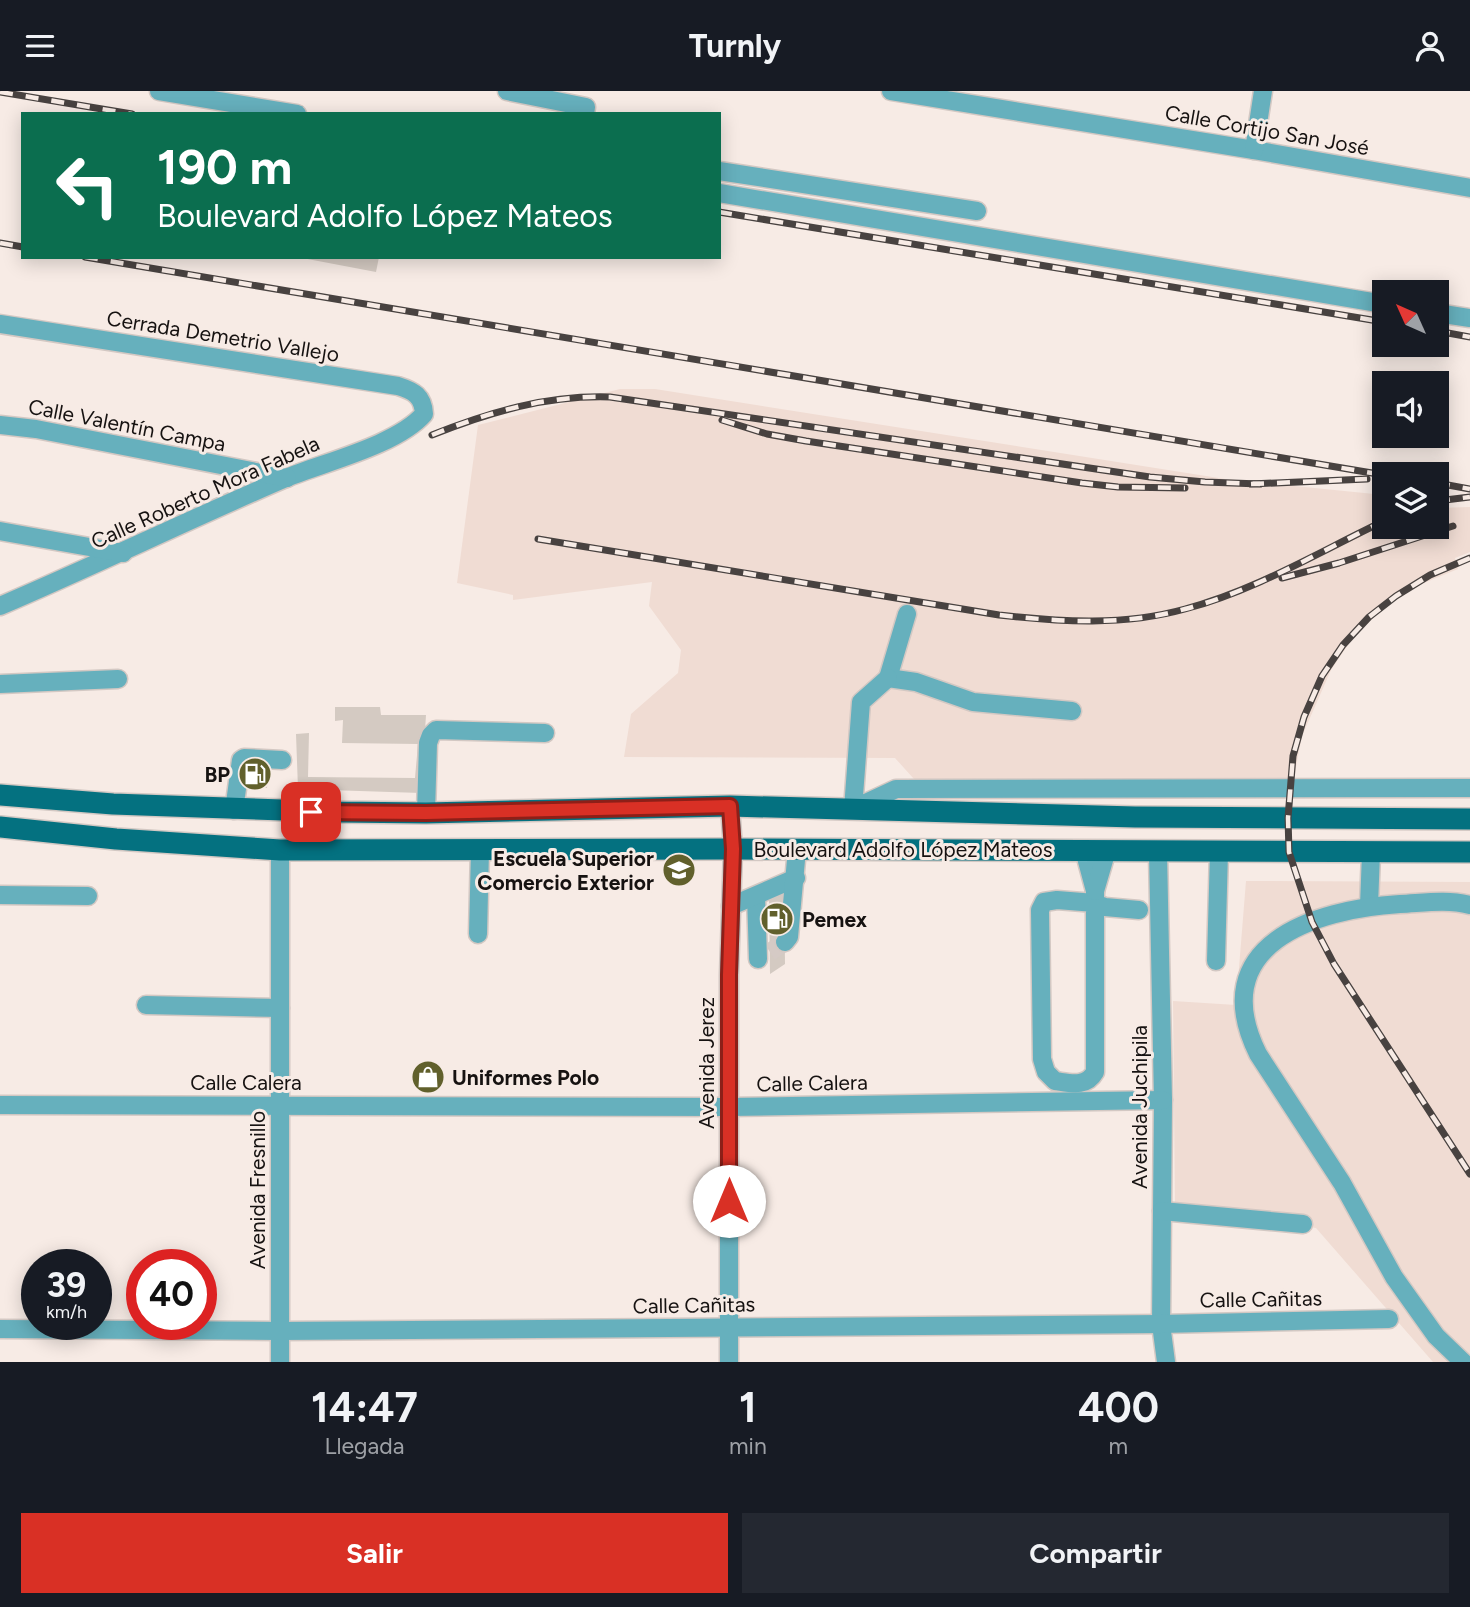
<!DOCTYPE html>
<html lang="es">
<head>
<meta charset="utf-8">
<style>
  body { margin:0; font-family:Figtree,sans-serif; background:#242831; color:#f1f3f6; height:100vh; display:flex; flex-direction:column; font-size:26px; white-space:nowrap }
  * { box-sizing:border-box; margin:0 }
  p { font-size:23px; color:#9ea1a6 }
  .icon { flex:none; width:38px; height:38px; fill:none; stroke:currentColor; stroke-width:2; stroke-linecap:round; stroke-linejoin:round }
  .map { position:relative; height:1271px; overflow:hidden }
  .sheet { display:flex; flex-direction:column; background:#171b24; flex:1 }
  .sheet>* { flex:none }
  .top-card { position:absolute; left:21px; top:21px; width:700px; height:147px; border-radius:0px; box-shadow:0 4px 18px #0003; background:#0b6e4f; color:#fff; overflow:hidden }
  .needle { width:46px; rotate:315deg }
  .controls { position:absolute; left:1372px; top:189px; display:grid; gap:14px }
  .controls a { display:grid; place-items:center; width:77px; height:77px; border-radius:0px; background:#171b24; box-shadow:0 4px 18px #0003; font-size:35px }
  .speed { position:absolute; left:21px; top:1158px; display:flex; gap:14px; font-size:35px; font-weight:700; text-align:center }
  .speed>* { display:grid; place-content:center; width:91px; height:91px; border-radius:50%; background:#171b24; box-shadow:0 4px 18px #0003; line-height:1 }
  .speed small { font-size:18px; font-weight:400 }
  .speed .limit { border:10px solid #d22; background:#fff; color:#111 }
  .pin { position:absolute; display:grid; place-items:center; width:60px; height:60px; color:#fff; margin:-30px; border-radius:14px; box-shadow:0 4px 10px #0006 }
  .me { position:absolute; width:77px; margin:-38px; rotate:0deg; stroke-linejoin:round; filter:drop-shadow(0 0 5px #0008) }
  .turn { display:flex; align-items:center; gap:24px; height:147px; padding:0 21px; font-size:32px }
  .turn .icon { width:91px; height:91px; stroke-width:2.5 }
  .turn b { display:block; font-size:49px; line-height:60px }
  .eta { display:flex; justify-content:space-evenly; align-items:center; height:119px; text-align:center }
  .eta b { font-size:42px; font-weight:700; line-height:49px }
  .button { display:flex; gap:14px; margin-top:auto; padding:14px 21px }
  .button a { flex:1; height:80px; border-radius:0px; background:#d93025; color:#fff; font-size:28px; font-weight:700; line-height:80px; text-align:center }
  .button a+a { background:#242831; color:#f1f3f6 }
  header { display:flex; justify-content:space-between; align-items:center; height:91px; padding:0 21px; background:#171b24; font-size:32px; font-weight:700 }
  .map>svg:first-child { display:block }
  .built { fill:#f0dcd3 }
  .building { fill:#d4cac2 }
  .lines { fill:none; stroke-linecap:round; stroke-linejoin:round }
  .minor-tunnel { stroke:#d5cac5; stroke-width:18; stroke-dasharray:18 9; stroke-linecap:butt }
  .minor-casing { stroke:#d3c8c3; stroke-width:21 }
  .major-casing { stroke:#d3c8c3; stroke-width:24 }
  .minor { stroke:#66b0bd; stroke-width:18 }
  .major { stroke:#047180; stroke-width:21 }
  .rail-casing { stroke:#484240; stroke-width:7 }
  .rail { stroke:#f7ebe5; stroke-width:4.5; stroke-dasharray:13; stroke-linecap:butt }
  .route-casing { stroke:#8d1f18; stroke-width:18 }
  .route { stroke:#d93025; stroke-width:12 }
  .labels { text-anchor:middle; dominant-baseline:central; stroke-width:6; stroke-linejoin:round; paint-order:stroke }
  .street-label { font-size:21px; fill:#161211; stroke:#f7ebe5 }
  .poi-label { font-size:21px; font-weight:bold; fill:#161211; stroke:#f7ebe5; text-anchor:end }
</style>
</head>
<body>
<header><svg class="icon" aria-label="menu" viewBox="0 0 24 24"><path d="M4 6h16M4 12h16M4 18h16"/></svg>Turnly<svg class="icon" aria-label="person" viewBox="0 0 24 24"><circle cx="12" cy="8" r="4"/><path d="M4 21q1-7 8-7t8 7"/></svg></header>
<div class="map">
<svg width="1470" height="1271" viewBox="0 0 1470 1271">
  <rect width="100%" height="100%" fill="#f7ebe5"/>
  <g class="built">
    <polygon points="620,298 655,298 1225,388 1384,404 1384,436 1437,436 1437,417 1470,416 1470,461 1455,467 1458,478 1419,494 1382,518 1352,548 1331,579 1302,645 1293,691 914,688 895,667 624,666 631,623 678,582 681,559 649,515 652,491 513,509 513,504 457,492 478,334"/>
    <polygon points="1246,790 1470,791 1470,1271 1433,1271 1316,1137 1175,1114 1173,910 1236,914"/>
  </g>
  <g class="building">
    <polygon points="297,166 379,166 376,181"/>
    <polygon points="335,616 380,616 381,624 426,624 421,702 298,698 296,643 309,642 308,686 415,687 418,653 342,652 343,629 335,630"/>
    <polygon points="244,670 269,672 267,697 241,694"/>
    <polygon points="784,795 785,873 770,883 769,805"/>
  </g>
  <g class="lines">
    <polyline class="minor-tunnel" points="770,861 785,851"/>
    <defs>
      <g id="minor">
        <polyline points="159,0 297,23"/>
        <polyline points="507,0 586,16 585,23"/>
        <polyline points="891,0 1254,59 1470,97"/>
        <polyline points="1254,59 1263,0"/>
        <polyline points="719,80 977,120"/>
        <polyline points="719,102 1384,213"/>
        <polyline points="1437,222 1470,227"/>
        <path d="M0,233L398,295C414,300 423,305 424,323C397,354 325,371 286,387C190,428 96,474 0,515"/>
        <polyline points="0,334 36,338 287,387"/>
        <polyline points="0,440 123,462"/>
        <polyline points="907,523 888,587 916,591 973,611 1072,620"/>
        <polyline points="888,587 861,611 853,718 896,698 1470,697"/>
        <polyline points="0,593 118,588"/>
        <polyline points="234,719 241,669 244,667 282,669"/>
        <polyline points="426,722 428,652 431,644 436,639 545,642"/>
        <path d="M1084,759L1095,800V812L1057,809L1044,811L1040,819L1042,968L1046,981L1055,990C1070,992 1086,997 1095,981V812L1105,816L1139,819"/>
        <polyline points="1158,761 1163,1009 1161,1233 1166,1271"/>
        <polyline points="1095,800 1107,759"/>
        <polyline points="0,804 88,805"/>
        <polyline points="756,805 758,868"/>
        <polyline points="731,815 796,787"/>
        <polyline points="1369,815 1371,762"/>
        <polyline points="478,843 480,759"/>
        <polyline points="785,851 789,846 797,758"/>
        <polyline points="1216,870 1219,761"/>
        <polyline points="146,914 280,917"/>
        <polyline points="0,1014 729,1016 1163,1009"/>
        <polyline points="1162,1120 1303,1133"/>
        <polyline points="0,1238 280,1240 1161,1233 1389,1228"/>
        <polyline points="280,1271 280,759"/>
        <polyline points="729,1271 729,884 733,758 730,715"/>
        <path d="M1463,1271L1436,1245L1394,1186L1342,1092L1258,963C1204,854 1314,818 1400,813C1423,812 1447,808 1470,814"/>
      </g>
      <g id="major">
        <polyline points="0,704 113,713 339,721 426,722 730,715 1135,726 1470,728"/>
        <polyline points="0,736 116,748 280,759 733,758 1470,761"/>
      </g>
    </defs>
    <use href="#minor" class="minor-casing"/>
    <use href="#major" class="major-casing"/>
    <use href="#minor" class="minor"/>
    <use href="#major" class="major"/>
    <defs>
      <g id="rail">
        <polyline points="0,1 132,23"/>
        <polyline points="719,121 1384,231"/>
        <polyline points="0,152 23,156"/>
        <polyline points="85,166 1384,384"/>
        <polyline points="1437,240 1470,246"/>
        <polyline points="722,329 767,343 806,350 1082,392 1118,396 1185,397"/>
        <path d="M432,344C489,321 547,304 610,306L1150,386L1205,391L1260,393"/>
        <polyline points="1437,392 1470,398"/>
        <polyline points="1251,393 1367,388"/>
        <polyline points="1437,410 1470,406"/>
        <path d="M538,448L999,524C1061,531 1124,535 1185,518C1254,500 1319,461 1384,430"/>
        <polyline points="1470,467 1430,484 1396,505 1369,526 1343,554 1322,585 1304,626 1293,665 1288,727 1289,761 1312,831 1334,873 1470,1083"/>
        <polyline points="1282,487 1339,472 1453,435"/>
      </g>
    </defs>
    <use href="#rail" class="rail-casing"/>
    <use href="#rail" class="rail"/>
  </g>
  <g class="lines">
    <defs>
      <polyline id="route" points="311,721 426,722 730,715 733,758 729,884 729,1110"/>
    </defs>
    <use href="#route" class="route-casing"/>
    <use href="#route" class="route"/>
  </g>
  <defs>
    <symbol id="fuel-disc" viewBox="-11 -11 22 22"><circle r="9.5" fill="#61602c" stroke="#f7ebe5"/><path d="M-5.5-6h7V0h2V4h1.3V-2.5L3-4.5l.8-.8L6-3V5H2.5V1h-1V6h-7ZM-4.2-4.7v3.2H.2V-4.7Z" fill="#fff"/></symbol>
    <symbol id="university-disc" viewBox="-11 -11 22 22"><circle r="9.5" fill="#61602c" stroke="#f7ebe5"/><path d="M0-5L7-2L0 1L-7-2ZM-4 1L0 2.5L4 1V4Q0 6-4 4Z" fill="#fff"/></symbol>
    <symbol id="shop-disc" viewBox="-11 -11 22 22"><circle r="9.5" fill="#61602c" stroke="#f7ebe5"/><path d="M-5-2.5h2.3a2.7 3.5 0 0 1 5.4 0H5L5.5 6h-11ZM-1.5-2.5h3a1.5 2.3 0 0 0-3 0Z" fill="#fff"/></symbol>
  </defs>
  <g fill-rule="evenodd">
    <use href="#fuel-disc" x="236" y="664" width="38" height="38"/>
    <use href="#university-disc" x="660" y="760" width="38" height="38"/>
    <use href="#fuel-disc" x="758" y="809" width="38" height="38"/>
    <use href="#shop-disc" x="409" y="967" width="38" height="38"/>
  </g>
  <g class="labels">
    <g class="street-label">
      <text transform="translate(1267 39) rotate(10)">Calle Cortijo San José</text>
      <text transform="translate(223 245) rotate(9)">Cerrada Demetrio Vallejo</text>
      <text transform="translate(127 334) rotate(11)">Calle Valentín Campa</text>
      <text transform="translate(205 401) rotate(-24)">Calle Roberto Mora Fabela</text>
      <text x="903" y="758">Boulevard Adolfo López Mateos</text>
      <text transform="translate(706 972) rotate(-90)">Avenida Jerez</text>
      <text x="246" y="991">Calle Calera</text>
      <text transform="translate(812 992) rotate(-1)">Calle Calera</text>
      <text transform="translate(1139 1016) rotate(-90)">Avenida Juchipila</text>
      <text transform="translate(257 1099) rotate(-90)">Avenida Fresnillo</text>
      <text transform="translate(1261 1208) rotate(-1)">Calle Cañitas</text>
      <text transform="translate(694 1214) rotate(-1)">Calle Cañitas</text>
    </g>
    <g class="poi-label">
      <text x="230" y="683">BP</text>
      <text x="654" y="767">Escuela Superior<tspan x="654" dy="24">Comercio Exterior</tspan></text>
      <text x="802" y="828" text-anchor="start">Pemex</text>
      <text x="452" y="986" text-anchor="start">Uniformes Polo</text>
    </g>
  </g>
</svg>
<div class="controls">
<a><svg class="needle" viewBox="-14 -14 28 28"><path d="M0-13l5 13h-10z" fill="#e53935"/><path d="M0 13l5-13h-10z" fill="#9ea1a6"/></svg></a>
<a><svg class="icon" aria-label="sound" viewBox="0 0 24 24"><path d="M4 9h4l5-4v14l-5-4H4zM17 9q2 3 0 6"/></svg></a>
<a><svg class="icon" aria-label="layers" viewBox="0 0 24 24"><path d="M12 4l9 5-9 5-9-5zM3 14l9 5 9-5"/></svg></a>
</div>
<div class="speed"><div>39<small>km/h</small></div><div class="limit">40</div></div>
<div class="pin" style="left:311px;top:721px;background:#d93025"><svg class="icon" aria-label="arrive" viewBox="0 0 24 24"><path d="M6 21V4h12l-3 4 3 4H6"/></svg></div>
<svg class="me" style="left:729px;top:1110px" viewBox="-20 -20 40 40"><circle r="19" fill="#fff"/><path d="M0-13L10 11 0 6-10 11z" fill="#d93025"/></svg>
<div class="top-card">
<div class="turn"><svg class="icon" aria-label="left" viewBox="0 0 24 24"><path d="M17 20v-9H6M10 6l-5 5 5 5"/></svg><div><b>190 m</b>Boulevard Adolfo López Mateos</div></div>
</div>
</div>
<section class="sheet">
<div class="eta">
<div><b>14:47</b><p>Llegada</p></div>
<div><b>1</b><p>min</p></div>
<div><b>400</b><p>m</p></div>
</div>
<div class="button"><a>Salir</a><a>Compartir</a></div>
</section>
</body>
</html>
